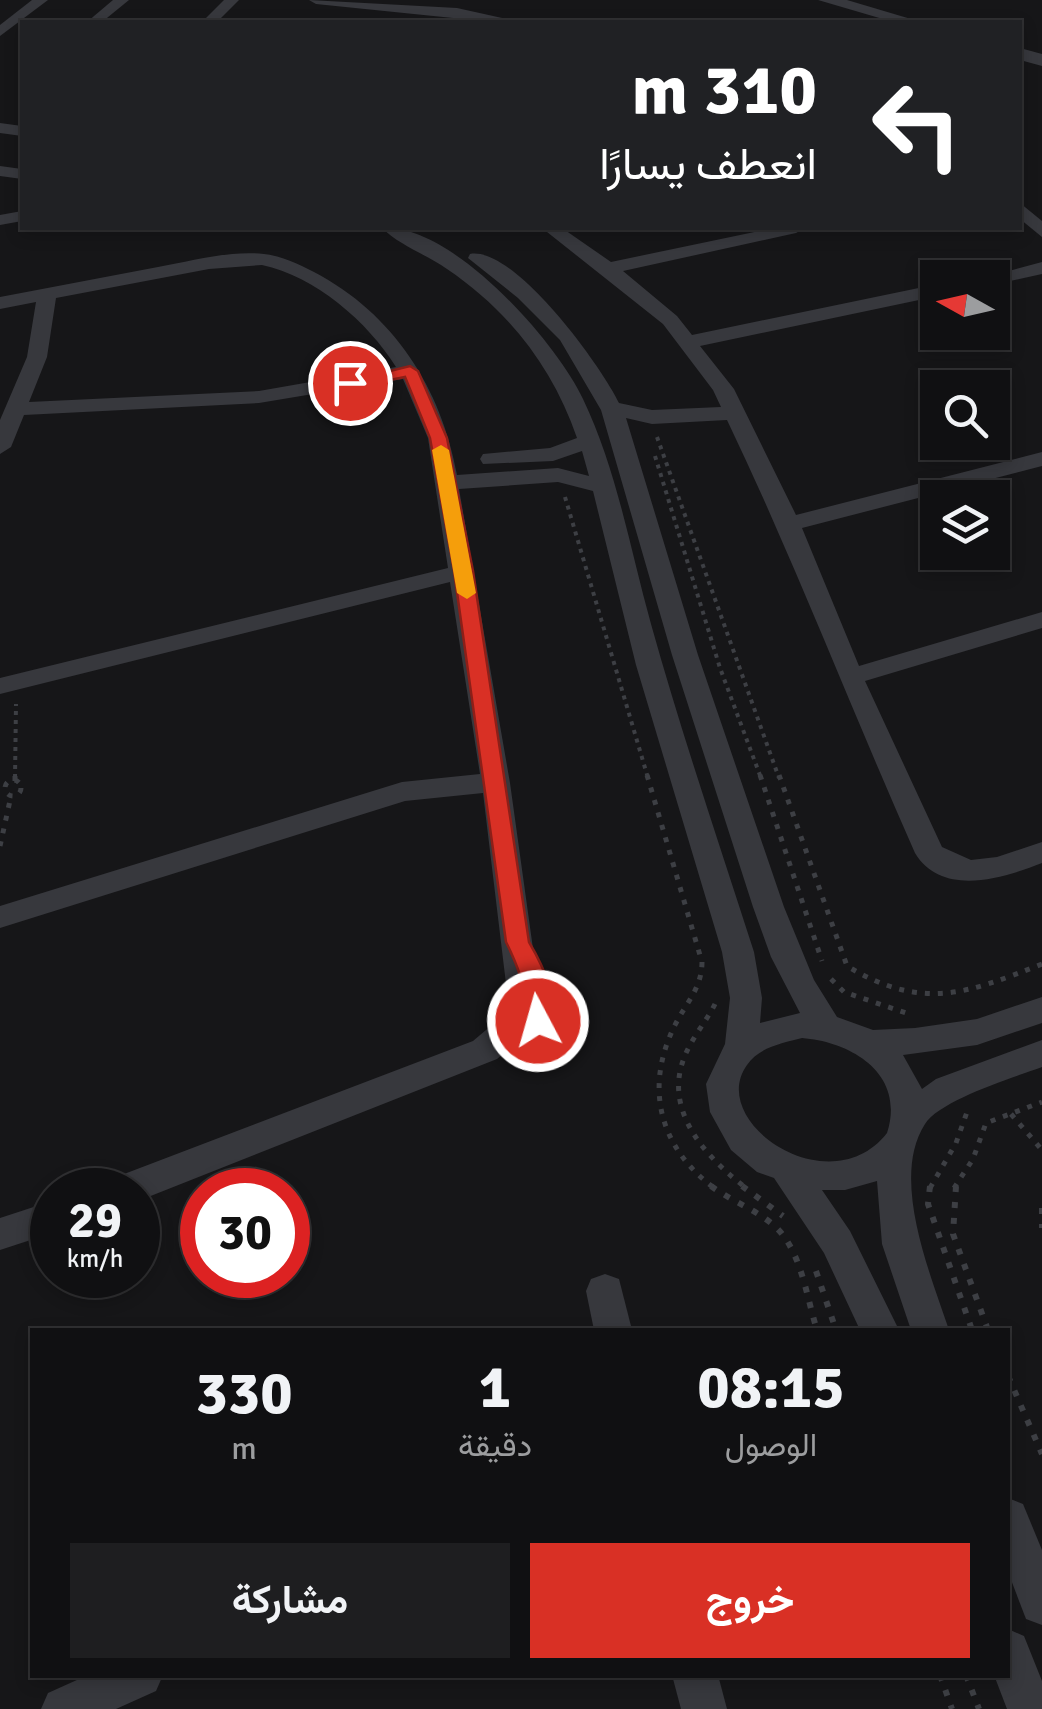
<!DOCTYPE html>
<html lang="ar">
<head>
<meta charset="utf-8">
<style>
  body { margin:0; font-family:Signika,Vazirmatn,sans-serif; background:#1e1e20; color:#f1f3f6; direction:rtl; height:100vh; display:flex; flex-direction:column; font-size:38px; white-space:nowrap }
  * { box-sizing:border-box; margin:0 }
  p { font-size:32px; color:#9c9d9f }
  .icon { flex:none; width:55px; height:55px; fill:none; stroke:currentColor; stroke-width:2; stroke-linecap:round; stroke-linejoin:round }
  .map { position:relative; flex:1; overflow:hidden; direction:ltr }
  .panel { position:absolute; left:30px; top:1328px; width:980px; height:350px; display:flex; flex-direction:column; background:#101012; border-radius:0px; box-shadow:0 5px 15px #0003,0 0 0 2px #303032; direction:rtl }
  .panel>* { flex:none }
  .banner { position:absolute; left:20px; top:20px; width:1002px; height:210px; border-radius:0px; box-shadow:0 5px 15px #0003,0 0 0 2px #303032; direction:rtl; background:#202124; color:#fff; overflow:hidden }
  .needle { width:65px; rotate:278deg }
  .buttons { position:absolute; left:920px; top:260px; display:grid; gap:20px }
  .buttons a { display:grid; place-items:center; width:90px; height:90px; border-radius:0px; background:#101012; box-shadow:0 5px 15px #0003,0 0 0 2px #303032; font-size:50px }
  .speed { position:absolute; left:30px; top:1168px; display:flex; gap:20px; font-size:50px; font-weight:700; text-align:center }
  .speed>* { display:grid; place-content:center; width:130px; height:130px; border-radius:50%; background:#101012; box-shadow:0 5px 15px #0003,0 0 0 2px #303032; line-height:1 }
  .speed small { font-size:25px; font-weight:400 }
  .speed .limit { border:15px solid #d22; background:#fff; color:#111 }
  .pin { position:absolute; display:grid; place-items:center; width:85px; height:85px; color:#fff; margin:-42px; border:5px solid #fff; border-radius:50%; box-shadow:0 2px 10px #0007 }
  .me { position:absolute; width:110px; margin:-55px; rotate:354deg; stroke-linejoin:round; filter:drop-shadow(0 0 8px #0008) }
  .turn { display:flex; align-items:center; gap:35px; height:210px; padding:0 40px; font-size:45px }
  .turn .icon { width:130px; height:130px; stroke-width:2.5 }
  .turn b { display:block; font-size:70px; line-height:85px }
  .eta { display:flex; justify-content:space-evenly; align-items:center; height:170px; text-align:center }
  .eta b { font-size:60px; font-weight:700; line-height:70px }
  .cta { display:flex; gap:20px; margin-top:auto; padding:20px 40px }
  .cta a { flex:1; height:115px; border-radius:0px; background:#d93025; color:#fff; font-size:40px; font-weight:700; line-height:115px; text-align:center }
  .cta a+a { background:#1e1e20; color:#f1f3f6 }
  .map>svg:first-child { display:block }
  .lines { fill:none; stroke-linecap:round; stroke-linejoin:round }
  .path-far2 { stroke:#3d3f44; stroke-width:4; stroke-dasharray:4 5; stroke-linecap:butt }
  .path-far1 { stroke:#3d3f44; stroke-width:5; stroke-dasharray:5 8; stroke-linecap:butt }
  .path { stroke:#3d3f44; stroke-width:6; stroke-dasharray:6 10; stroke-linecap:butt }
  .minor { fill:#37383d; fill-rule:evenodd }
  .tertiary { fill:#37383d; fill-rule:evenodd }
  .route { fill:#d93025; stroke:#8d1f18; stroke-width:2.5 }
  .slow { fill:#f59e0b }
</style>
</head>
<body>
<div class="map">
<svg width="1042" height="1709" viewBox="0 0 1042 1709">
  <rect width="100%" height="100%" fill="#161618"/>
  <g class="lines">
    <g class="path-far2">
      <polyline points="657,437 779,778"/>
      <polyline points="655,456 720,668 761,778"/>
      <polyline points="565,497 648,778"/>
      <polyline points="15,778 16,704"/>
    </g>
    <g class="path-far1">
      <path d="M647,775L702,962C702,988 686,1003 675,1025C644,1087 659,1147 714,1188"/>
      <polyline points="760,775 822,961"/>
      <path d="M779,775L847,966C922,1011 966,994 1042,964"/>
      <circle cx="13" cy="788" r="8"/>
      <polyline points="15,781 15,775"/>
      <polyline points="0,846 11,796"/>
      <polyline points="831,979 844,992 906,1013"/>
      <path d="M715,1004C706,1022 691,1039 684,1058C663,1112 707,1158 746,1188"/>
      <polyline points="1011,1114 1042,1150"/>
      <polyline points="930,1188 956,1143 967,1112"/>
      <polyline points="954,1188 973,1159 986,1123 1042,1102"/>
    </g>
    <g class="path">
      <path d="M711,1186C730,1200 752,1208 771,1223C801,1246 806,1296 817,1330"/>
      <polyline points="742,1186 783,1216"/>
      <polyline points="930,1186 928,1204 972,1330"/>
      <polyline points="956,1186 953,1234 988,1330"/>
      <polyline points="1042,1208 1042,1228"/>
      <polyline points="816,1271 836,1330"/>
      <polyline points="1008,1376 1042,1454"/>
      <polyline points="940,1675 952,1709"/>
      <polyline points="966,1675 979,1709"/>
    </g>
    <g class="minor">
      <polygon points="32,0 48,0 0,36 0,25"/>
      <polygon points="113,0 129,0 102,22 87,22"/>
      <polygon points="224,0 239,0 217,22 202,22"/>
      <polygon points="309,0 457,8 520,22 492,22 316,4"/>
      <polygon points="0,123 22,126 22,136 0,133"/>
      <polygon points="0,166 22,169 22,179 0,176"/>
      <polygon points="1020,203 1042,221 1042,237 1020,219"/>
      <polygon points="22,211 22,221 0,225 0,215"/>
      <path d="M382,228C451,223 555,340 583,399C617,470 630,549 651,624C682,735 719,843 754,952L762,998L760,1023L800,1013L771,957L753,907L672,655L601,410L560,340L518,298L468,258L470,254C515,246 602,367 619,403L652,410L721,407L713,390L663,324L542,228H562L611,262L773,228H805L796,233L623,271L677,316L692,335L938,284V296L700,346L734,389L796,515L1042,452V466L802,528L859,666L1042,612V628L865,681L942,847L971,860L997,857L1042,842V863C1004,878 942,898 915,853C851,709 795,562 727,420L652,424L626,418L698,655L784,907L814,980L837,1017L873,1030L915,1028L977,1019L1042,997V1023L977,1045L903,1055L922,1089L936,1079L1042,1040V1067C1015,1077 940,1100 925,1124C890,1178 930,1273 949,1330H911L882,1244L877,1181L845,1190H822L850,1231L899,1330H860L824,1253L774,1178L757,1172L731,1150L710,1112L706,1084L725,1044L730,998L722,952L636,665L593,491L558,482L459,489L510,783L539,992L526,1034L497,1059L138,1201V1190H106L111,1179L473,1041L499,1019L507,992L483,793L405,801L0,928V906L402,782L480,774L450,582L0,694V678L448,568L428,438L403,379L259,403L24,415L11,447L0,454V420L27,357L36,302L0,309V297C53,287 105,277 158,267C192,261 230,250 264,254C282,256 298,264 314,272C394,314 441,388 457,475L558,468L589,476L582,451L553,461L483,464L480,459L483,454L550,448L577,438C553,368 509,311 447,269C427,255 399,245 382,228ZM262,265C315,276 368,322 396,367L259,391L29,402L47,357L56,298L209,269ZM802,1038C852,1042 906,1074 887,1133C830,1206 706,1122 747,1065C759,1047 783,1043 802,1038Z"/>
      <polygon points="1042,262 1042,274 992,285 992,278 983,278"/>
      <polygon points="52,1201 52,1233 0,1250 0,1218"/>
      <polygon points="605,1274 619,1279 632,1330 594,1330 586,1291 591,1279"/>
      <polygon points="1008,1498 1023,1504 1042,1550 1042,1625 1026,1619 1008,1572"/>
      <polygon points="1008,1629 1024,1636 1042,1681 1042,1709 1007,1709 994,1675 1008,1675"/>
      <polygon points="88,1675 163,1675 156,1691 116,1709 41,1709 48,1693"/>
      <polygon points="672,1675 718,1675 727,1709 681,1709"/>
    </g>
    <g class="tertiary">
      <polygon points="818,0 847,0 921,22 893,22"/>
      <polygon points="1020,48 1042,54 1042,66 1020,60"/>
    </g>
  </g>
  <path class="route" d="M410,366L418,371L447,438L473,571L529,942C543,966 561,1001 547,1028H529C525,1019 528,1014 527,1004C524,981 516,962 506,942L454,571L430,438L405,377L350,388L341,383Z"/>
  <polygon class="slow" points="441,445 449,450 476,593 467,599 457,593 432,450"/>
</svg>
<div class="buttons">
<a><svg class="needle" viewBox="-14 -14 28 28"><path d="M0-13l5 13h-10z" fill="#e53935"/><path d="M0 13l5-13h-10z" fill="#9c9d9f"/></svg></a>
<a><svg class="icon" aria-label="search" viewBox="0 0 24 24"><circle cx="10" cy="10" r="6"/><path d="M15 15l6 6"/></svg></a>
<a><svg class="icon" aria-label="layers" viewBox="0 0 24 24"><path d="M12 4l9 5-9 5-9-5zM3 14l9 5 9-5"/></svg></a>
</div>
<div class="speed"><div>29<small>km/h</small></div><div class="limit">30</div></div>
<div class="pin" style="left:350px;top:383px;background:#d93025"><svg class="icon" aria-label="arrive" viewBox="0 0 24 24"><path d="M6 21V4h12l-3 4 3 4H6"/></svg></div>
<svg class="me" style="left:538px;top:1021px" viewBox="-20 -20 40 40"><circle r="17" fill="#d93025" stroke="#fff" stroke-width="3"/><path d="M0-11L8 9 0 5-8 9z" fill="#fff"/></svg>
<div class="banner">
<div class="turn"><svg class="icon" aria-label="left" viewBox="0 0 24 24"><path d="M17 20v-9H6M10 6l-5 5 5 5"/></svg><div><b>310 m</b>انعطف يسارًا</div></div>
</div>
<section class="panel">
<div class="eta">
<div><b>08:15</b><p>الوصول</p></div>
<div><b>1</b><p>دقيقة</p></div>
<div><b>330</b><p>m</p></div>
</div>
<div class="cta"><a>خروج</a><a>مشاركة</a></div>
</section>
</div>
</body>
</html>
